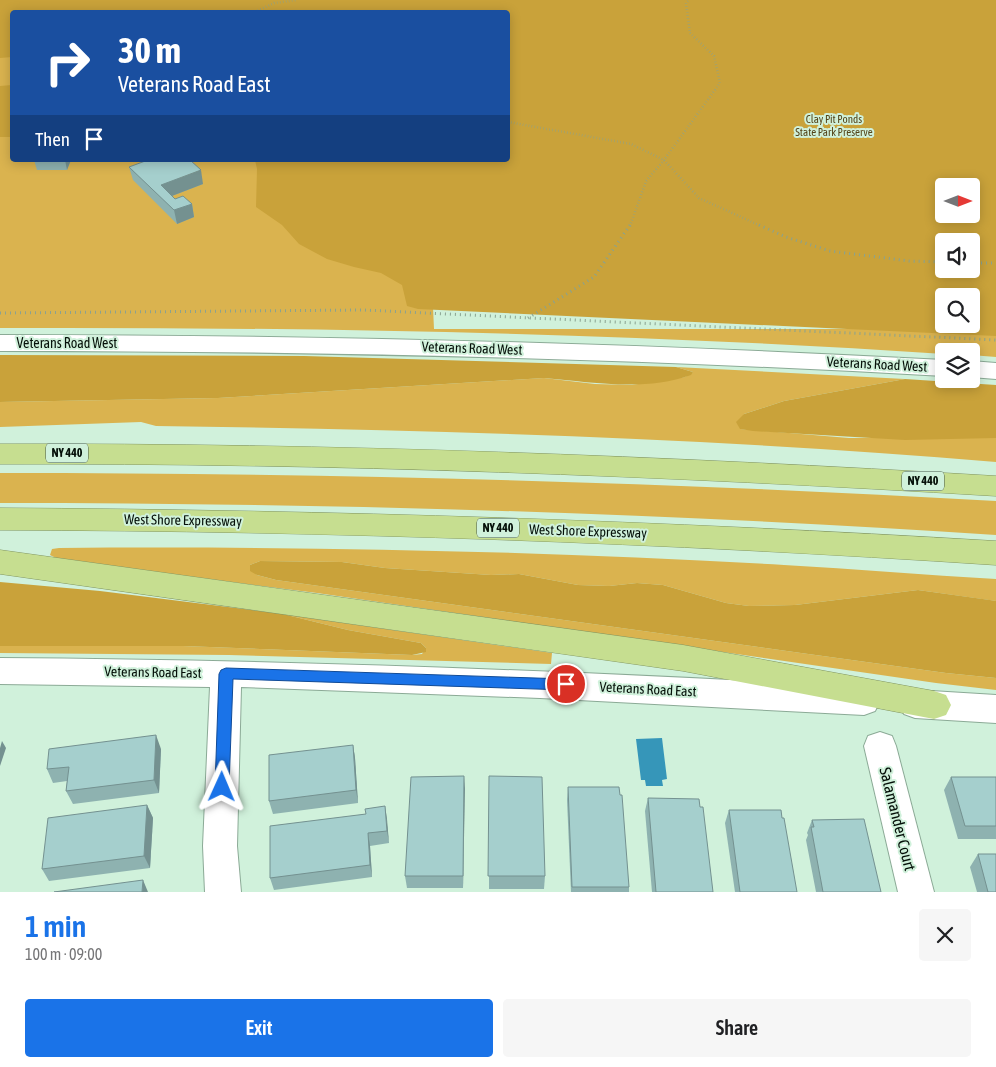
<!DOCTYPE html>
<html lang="en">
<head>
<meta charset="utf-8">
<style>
  body { margin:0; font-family:"Asap Condensed",sans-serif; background:#f6f6f6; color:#202124; height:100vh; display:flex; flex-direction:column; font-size:19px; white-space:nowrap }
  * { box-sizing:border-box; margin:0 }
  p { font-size:16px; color:#757577 }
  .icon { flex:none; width:28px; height:28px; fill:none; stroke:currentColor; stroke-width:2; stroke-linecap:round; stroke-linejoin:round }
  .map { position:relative; height:892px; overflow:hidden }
  .drawer { display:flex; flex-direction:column; background:#fff; flex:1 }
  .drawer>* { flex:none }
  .guide { position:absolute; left:10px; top:10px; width:500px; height:152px; border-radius:5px; box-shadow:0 2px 12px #0003; background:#1a4fa0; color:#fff; overflow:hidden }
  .needle { width:32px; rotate:90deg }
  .buttons { position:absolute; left:935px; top:178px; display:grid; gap:10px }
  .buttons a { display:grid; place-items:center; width:45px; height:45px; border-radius:5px; background:#fff; box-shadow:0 2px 12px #0003; font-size:25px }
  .pin { position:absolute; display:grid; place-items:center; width:42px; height:42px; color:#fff; margin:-21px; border:2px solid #fff; border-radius:50%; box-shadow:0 1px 5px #0007 }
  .me { position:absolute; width:55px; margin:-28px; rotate:1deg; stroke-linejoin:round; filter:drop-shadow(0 0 4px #0008) }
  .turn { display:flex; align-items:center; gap:18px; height:105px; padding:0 25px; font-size:22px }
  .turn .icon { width:65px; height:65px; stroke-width:2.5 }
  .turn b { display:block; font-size:35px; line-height:42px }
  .then { display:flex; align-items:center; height:48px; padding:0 25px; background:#0003; gap:10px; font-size:19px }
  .round { display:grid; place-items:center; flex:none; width:52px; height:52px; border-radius:5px; background:#f6f6f6 }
  .overview { display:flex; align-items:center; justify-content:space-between; height:85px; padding:0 25px }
  h1 { font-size:30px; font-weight:600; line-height:38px; color:#1a73e8 }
  .primary-button { display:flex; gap:10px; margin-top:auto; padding:10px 25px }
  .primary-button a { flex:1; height:58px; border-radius:5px; background:#1a73e8; color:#fff; font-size:20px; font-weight:600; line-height:58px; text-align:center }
  .primary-button a+a { background:#f6f6f6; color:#202124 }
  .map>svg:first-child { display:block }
  .green { fill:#dab34f; fill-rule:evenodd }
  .forest { fill:#c9a23a; fill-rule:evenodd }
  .water { fill:#3696b9 }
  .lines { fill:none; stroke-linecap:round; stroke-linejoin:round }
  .minor-casing { stroke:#8baa96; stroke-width:2 }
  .motorway-casing { stroke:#829661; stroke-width:1 }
  .path-far1 { stroke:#89a291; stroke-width:2.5; stroke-dasharray:0.5 2.5; stroke-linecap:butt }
  .path { stroke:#89a291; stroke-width:3; stroke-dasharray:1 4; stroke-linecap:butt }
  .minor { fill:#fff; fill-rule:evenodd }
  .motorway { fill:#c6de90; fill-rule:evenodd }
  .wall { fill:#8eb2b0 }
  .shaded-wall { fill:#749190 }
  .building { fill:#a5cfcd; stroke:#749190 }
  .route { fill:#1a73e8; stroke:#114b97 }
  .labels { text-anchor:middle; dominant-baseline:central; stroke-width:4; stroke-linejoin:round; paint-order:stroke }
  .far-park-label { font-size:11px; fill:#534319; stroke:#d0f1db }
  .shield { fill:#d0f1db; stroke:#425448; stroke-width:1 }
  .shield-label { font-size:12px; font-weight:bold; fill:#051009 }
  .street-label { font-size:14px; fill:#051009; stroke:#d0f1db }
  .near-street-label { font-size:16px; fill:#051009; stroke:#d0f1db }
</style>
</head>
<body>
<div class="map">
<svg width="996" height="892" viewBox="0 0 996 892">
  <rect width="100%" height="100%" fill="#d0f1db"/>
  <g class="green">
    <path d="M0,0H996V357L971,355V351H944V354C629,333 315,327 0,328ZM12,12H508V160H12ZM944,186H971V214H944ZM430,241L861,329H434ZM944,241H971V269H944ZM944,296H971V324H944Z"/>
    <path d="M676,367L905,379L784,401L744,414L740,429L849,438H996V462C716,438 436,430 156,426L141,422L0,427V402L218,398L544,378L595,384L632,385L685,377L693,372Z"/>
    <path d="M0,473C332,473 664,482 996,501V535C664,513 332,503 0,503Z"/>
    <path d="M59,548C300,546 543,551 784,565C855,569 925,575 996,579V601L918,590L795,605L749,606L726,603L663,585L637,583L609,586L578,585L519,574L491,575L385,568L342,562L260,561L250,565L257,575L276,580L801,653L946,673L996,678V690L936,683L317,593L92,564L56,558L50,555L52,549Z"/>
    <polygon points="283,614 552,653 551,664 229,655 0,653 0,646 183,646 412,655 422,654 426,648 421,643 348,630"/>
  </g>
  <g class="forest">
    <path d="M0,0H996V336L418,309L407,306L402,285L381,273L354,267L327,259L299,244L282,225L256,207L257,169L255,160H508V12H12V57L0,58ZM971,186V214H944V186ZM944,241H971V269H944ZM971,296V324H944V296Z"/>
    <polygon points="12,85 12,137 0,137 0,86"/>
    <path d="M0,355L304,356L676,367L693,372L691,375C644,392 592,382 544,378L218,398L0,402Z"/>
    <polygon points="905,379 996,385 996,438 905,440 753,431 740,429 736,422 744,414 784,401"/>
    <polygon points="260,561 342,562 385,568 491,575 519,574 578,585 609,586 637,583 663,585 726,603 749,606 795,605 918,590 990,600 996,601 996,678 946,673 801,653 276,580 257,575 250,571 250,565"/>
    <polygon points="0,582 100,591 283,614 348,630 421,643 426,648 426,652 412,655 183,646 0,646"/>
  </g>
  <polygon class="water" points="662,738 667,779 662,780 663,786 646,786 645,780 641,780 636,739"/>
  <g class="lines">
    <defs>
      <g id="minor">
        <path d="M0,335C315,335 629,343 944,360V376C629,358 315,351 0,351Z"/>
        <polygon points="971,361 996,363 996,379 971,377"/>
        <path d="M0,658C288,660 576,671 864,687L875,691L880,701L875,711L864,715L540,698L241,687L237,846L241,892H205L203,846L210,687L0,684Z"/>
        <polygon points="915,690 996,695 996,723 915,718 904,714 899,704 904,694"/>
        <polygon points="880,732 892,736 896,746 934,892 898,892 864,746 868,736"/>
      </g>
      <g id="motorway">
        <path d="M0,444C333,443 664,456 996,476V496C664,476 333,463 0,464Z"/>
        <path d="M0,508C332,510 664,521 996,541V565C664,543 332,531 0,530Z"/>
        <polygon points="0,550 683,645 934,691 946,695 951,705 946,715 934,719 683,671 0,574"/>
      </g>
    </defs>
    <use href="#minor" class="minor-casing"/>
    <use href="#motorway" class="motorway-casing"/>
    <g class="path-far1">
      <polyline points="255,12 274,3 296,0"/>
      <polyline points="508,122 631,144 664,160 699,198 761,226"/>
      <polyline points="630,226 646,181 664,160 720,83 714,56 690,33 686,3 689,0"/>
    </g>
    <g class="path">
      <polyline points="759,225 786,237 830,251 909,261 944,262"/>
      <polyline points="971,263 996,263"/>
      <polyline points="0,313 363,310 996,340"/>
      <polyline points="528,318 594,277 630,225"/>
    </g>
    <use href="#minor" class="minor"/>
    <use href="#motorway" class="motorway"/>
  </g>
  <g class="wall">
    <polygon points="34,160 71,160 67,170 37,170"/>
    <polygon points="129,167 203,184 172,196 175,199 192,204 194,217 177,224 133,180"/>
    <polygon points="353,745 355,758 358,803 273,814 269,801"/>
    <polygon points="161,749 159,793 73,804 66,791 67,781 53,783 47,769"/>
    <polygon points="464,776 463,888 407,888 405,876"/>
    <polygon points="489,776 545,876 544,889 489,889"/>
    <polygon points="951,777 996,777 996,839 958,839 944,790"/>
    <polygon points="568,787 629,887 629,892 571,892 567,800"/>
    <polygon points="648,798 713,892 652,892 645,811"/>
    <polygon points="147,805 153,818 150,868 49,881 42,869"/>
    <polygon points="385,806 389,843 370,846 372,877 274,890 270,878"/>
    <polygon points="729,810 797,892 735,892 725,823"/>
    <polygon points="812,820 881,892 816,892 806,840 808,835 807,833"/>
    <polygon points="978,854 996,892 977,892 970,867"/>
  </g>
  <g class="shaded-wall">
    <polygon points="65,160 71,160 67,170"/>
    <polygon points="201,170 203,184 164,199 161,185"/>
    <polygon points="192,204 194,217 177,224 174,210"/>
    <polygon points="156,735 161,749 159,793 154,780"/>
    <polygon points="2,741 6,748 0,766 0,748"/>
    <polygon points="353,745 355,758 358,803 356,790"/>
    <polygon points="464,776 465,789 463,888 463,876"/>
    <polygon points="147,805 153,818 150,868 144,856"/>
    <polygon points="385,806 387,819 389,843 387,831"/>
    <polygon points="368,833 370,846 372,877 370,865"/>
    <polygon points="143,880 148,892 142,892"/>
  </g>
  <g class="building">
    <polygon points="148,160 190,160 201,170 161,185 175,199 183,196 192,204 174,210 129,167"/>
    <polygon points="156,735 154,780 66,791 69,767 47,769 49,749"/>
    <polygon points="353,745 356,790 269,801 269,755"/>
    <polygon points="464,776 463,876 405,876 411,777"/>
    <polygon points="489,776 542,777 545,876 488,876"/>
    <polygon points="951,777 996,777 996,826 965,826"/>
    <polygon points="568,787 619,787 620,795 622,795 629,887 572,887"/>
    <polygon points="648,798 699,799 700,807 703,807 713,892 656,892"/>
    <polygon points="147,805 144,856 42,869 48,818"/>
    <polygon points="385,806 387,831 368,833 370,865 270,878 270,826 366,814 365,809"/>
    <polygon points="729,810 781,810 782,818 784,818 797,892 740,892"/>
    <polygon points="864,819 881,892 823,892 811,827 814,827 812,820"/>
    <polygon points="978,854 996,854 996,892 988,892"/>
    <polygon points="143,880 142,892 54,892"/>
  </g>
  <polygon class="route" points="226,668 566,679 571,680 573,684 571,689 566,690 233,679 229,787 227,792 222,794 217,792 215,787 219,674 221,670"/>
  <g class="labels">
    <g class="far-park-label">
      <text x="834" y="119">Clay Pit Ponds<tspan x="834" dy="13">State Park Preserve</tspan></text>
    </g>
    <g class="shield">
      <rect x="46" y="443.5" width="42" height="19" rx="4"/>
      <rect x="902" y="471.5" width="42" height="19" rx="4"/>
      <rect x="477" y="518.5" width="42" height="19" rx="4"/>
    </g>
    <g class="shield-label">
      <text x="67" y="453">NY 440</text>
      <text x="923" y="481">NY 440</text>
      <text x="498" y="528">NY 440</text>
    </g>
    <g class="street-label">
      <text x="67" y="343">Veterans Road West</text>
      <text transform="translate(472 348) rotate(2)">Veterans Road West</text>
      <text transform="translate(877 364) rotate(3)">Veterans Road West</text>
      <text transform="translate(183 520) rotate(1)">West Shore Expressway</text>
      <text transform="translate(588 531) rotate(2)">West Shore Expressway</text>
      <text transform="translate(153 672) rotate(1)">Veterans Road East</text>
      <text transform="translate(648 689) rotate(3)">Veterans Road East</text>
    </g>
    <g class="near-street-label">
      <text transform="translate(898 819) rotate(76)">Salamander Court</text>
    </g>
  </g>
</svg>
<div class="buttons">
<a><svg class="needle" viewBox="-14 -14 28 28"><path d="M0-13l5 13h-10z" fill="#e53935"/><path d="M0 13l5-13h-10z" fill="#757577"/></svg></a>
<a><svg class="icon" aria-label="sound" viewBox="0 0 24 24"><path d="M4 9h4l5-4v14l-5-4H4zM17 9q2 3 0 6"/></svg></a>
<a><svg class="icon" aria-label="search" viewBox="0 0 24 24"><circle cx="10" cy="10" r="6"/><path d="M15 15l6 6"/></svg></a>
<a><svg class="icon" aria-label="layers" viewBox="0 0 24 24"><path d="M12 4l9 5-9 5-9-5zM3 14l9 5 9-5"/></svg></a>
</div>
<div class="pin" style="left:566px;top:684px;background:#d93025"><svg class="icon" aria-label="arrive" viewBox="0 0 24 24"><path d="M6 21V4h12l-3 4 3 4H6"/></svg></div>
<svg class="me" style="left:222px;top:787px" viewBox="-20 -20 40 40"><path d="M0-17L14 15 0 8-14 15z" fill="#1a73e8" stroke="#fff" stroke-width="4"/></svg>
<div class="guide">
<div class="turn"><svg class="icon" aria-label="right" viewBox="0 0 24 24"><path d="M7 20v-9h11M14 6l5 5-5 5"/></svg><div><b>30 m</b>Veterans Road East</div></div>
<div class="then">Then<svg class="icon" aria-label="arrive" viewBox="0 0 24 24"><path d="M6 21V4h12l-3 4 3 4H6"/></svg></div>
</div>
</div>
<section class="drawer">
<div class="overview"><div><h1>1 min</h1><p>100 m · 09:00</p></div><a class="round"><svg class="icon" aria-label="close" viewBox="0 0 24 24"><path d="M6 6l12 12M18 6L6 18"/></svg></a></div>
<div class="primary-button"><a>Exit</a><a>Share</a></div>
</section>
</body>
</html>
